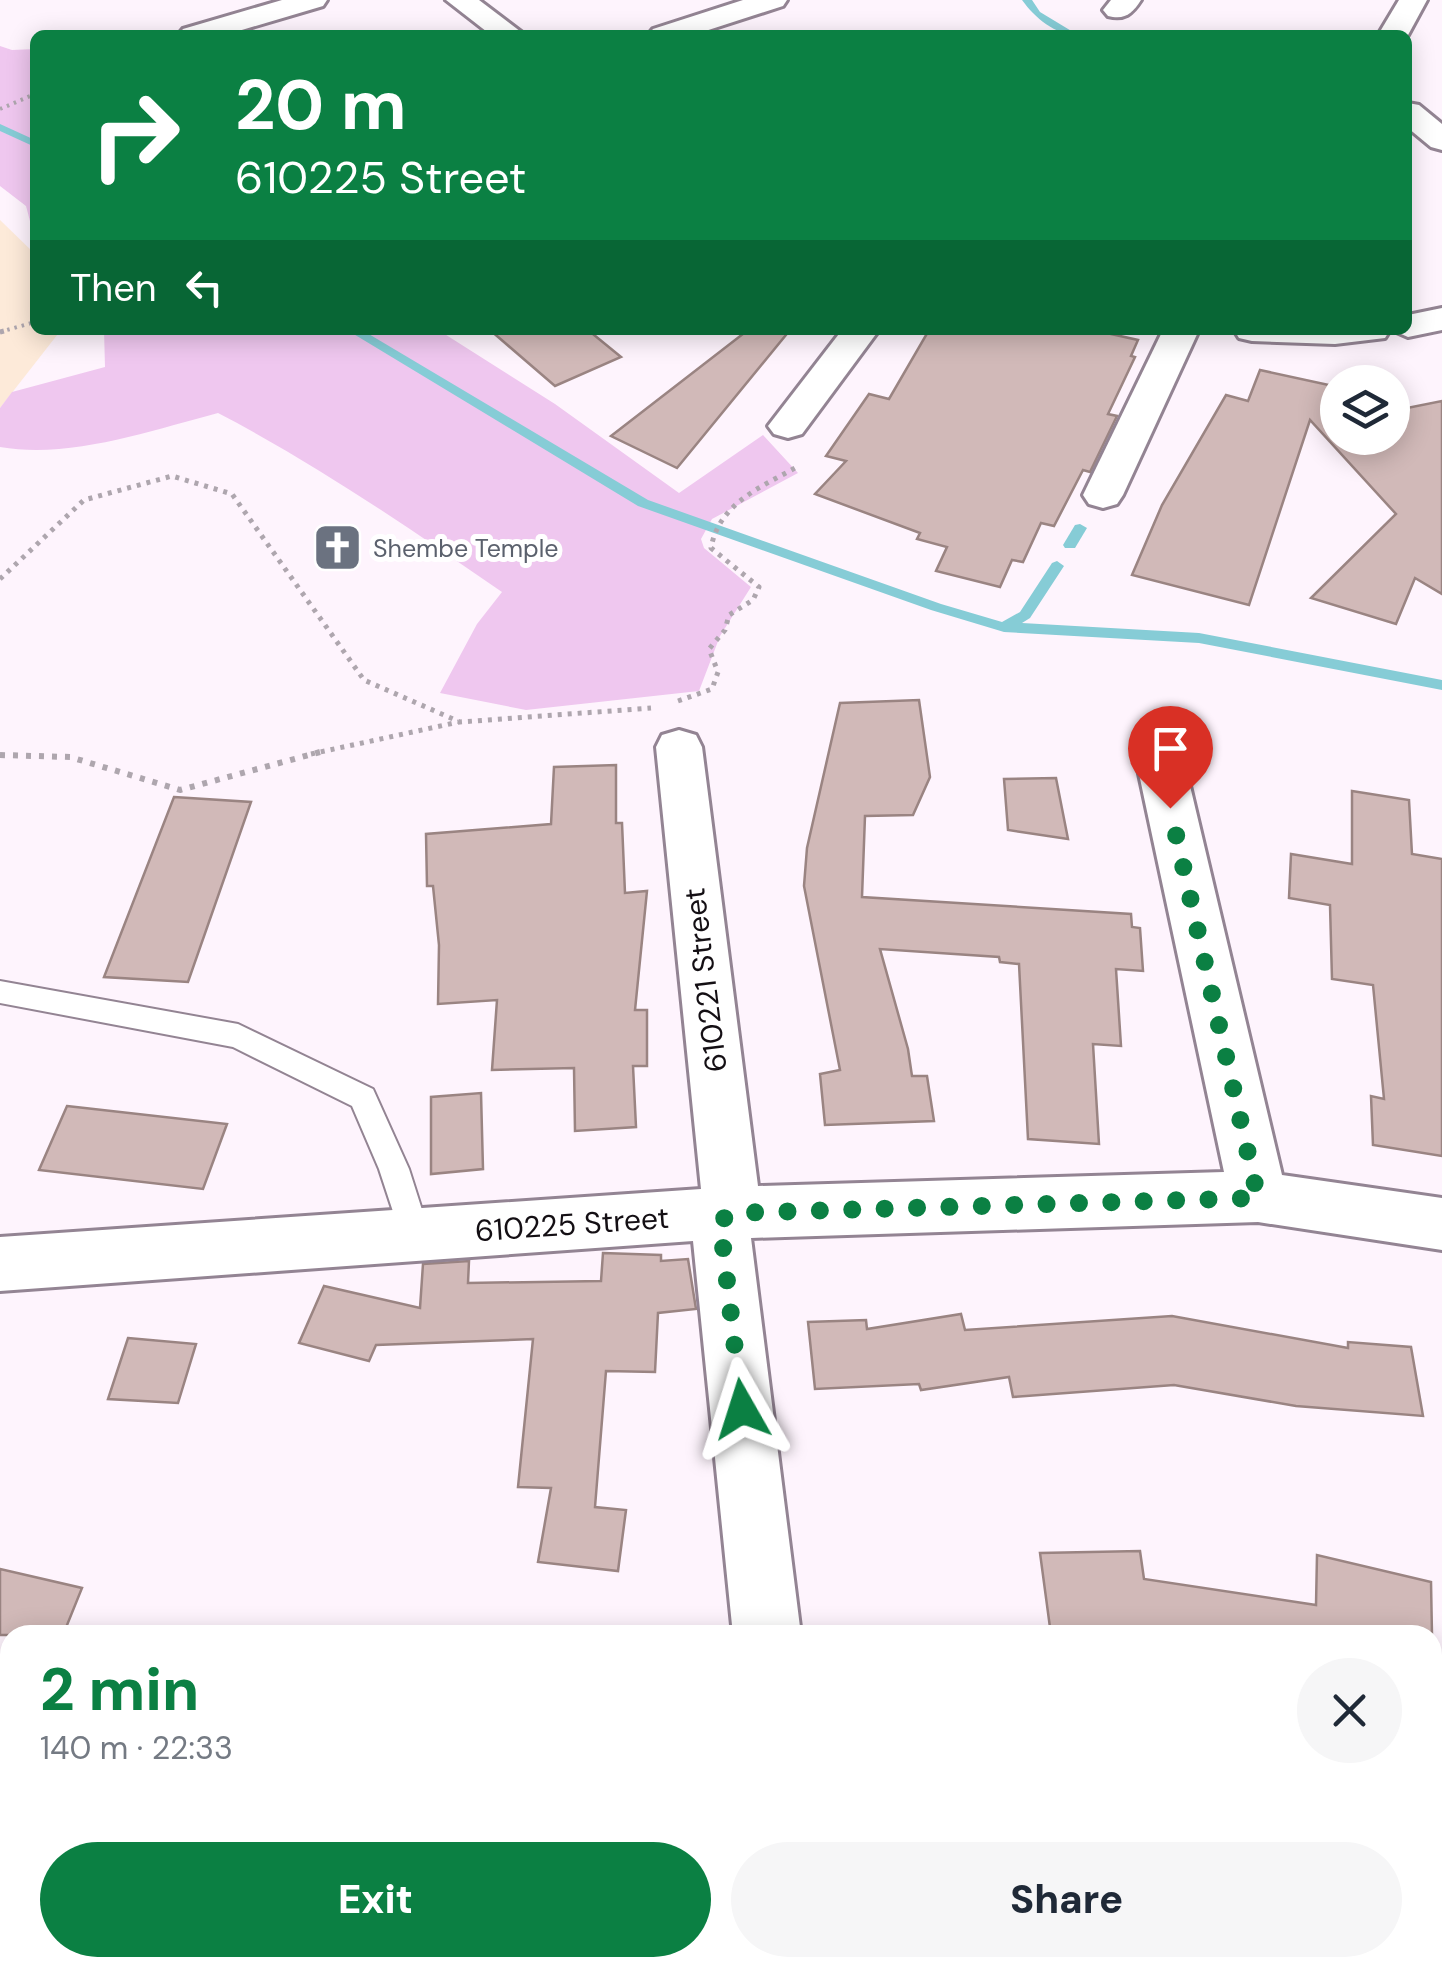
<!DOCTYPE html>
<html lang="en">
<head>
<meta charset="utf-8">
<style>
  body { margin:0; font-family:"DM Sans",sans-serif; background:#f6f6f7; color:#1f2937; height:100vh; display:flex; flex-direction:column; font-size:38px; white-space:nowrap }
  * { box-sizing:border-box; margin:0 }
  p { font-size:32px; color:#747a83 }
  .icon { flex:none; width:55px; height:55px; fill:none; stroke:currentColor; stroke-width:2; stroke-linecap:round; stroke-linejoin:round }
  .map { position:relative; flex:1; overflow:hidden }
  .details { position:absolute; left:0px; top:1625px; width:1442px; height:352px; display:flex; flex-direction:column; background:#fff; border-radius:30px 30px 0 0; box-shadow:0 5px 25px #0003 }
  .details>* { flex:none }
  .top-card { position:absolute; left:30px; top:30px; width:1382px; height:305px; border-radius:15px; box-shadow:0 5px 25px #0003; background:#0b8043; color:#fff; overflow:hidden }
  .buttons { position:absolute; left:1320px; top:365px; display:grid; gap:20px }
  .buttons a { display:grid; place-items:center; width:90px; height:90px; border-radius:50%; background:#fff; box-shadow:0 5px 25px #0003; font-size:50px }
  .pin { position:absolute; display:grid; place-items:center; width:85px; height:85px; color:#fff; margin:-102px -42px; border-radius:50% 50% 50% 0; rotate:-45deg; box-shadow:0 0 10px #0007 }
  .pin .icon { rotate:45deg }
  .me { position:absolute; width:110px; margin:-55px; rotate:354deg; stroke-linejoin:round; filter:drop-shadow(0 0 8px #0008) }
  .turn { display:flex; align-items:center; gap:35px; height:210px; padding:0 40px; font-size:45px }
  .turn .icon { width:130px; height:130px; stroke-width:2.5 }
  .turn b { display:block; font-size:70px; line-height:85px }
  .then { display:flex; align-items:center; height:95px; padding:0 40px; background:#0003; gap:20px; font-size:38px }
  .round { display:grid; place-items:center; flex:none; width:105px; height:105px; border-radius:52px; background:#f6f6f7 }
  .head { display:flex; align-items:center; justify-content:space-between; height:170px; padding:0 40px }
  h1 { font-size:60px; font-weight:800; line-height:75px; color:#0b8043 }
  .primary-button { display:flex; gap:20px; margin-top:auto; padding:20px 40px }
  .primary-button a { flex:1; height:115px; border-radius:60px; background:#0b8043; color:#fff; font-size:40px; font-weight:800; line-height:115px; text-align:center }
  .primary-button a+a { background:#f6f6f7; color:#1f2937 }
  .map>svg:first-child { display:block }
  .education { fill:#fdead9 }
  .green { fill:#efc7ef }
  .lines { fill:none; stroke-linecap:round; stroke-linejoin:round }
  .stream { fill:#86ccd6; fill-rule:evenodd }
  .building { fill:#d1b9b8; stroke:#9a8482; stroke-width:2.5 }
  .lane-casing { stroke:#938493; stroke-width:4 }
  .street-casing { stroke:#938493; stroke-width:6 }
  .path-far2 { stroke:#aea6ae; stroke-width:4; stroke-dasharray:2.5 5; stroke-linecap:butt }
  .path-far1 { stroke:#aea6ae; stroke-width:5; stroke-dasharray:4 6; stroke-linecap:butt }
  .path { stroke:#aea6ae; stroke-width:6; stroke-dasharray:5 8; stroke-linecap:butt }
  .lane { fill:#fff; fill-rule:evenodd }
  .street { fill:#fff; fill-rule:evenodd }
  .route { stroke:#0b8043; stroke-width:18; stroke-dasharray:0 32.4 }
  .labels { text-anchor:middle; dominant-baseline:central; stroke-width:10; stroke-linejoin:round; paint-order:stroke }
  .far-worship-label { font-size:25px; fill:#5b616d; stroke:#fff; text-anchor:start }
  .street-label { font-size:30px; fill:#140f14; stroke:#fff }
</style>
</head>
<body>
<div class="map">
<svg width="1442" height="1976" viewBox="0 0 1442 1976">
  <rect width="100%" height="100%" fill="#fef4fd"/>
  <polygon class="education" points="0,220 35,254 35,330 61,330 0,408"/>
  <g class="green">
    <polygon points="0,46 12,50 35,49 35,240 26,206 0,186"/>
    <path d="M104,330H444L443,333L555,404L679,493L763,435L798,473L712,519L701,539L704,548L751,587L720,636L699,691L526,710L440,693L477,624L502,592C409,528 318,465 218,413C149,431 71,459 0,447V408L12,392L105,367Z"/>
  </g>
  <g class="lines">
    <g class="stream">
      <path d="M1022,0H1032L1040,12L1078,35C1055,35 1035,18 1022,0Z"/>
      <polygon points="0,124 35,140 35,147 0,131"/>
      <polygon points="347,330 362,330 648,500 941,604 1002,622 1020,612 1052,563 1057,561 1064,566 1030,618 1022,623 1199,633 1442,680 1442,690 1199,643 1004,632 931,610 638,506"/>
      <polygon points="1080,524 1087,528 1075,548 1065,548 1063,545 1075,525"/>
    </g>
  </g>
  <g class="building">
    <polygon points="490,330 588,330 621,357 555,386"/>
    <polygon points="748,330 790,330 677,468 611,436"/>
    <polygon points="929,330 1093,330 1138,340 1131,356 1135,357 1108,414 1117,416 1090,472 1083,470 1054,526 1041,523 1023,562 1012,560 1000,587 936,571 947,547 917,539 920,533 815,494 846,461 826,456 869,394 889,399"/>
    <polygon points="1260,370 1338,387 1338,438 1392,438 1392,411 1442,401 1442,594 1415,578 1396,624 1311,598 1396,514 1310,420 1249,605 1132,575 1162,505 1226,395 1248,401"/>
    <polygon points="919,700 930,777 913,815 865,816 862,897 1131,914 1132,927 1140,928 1143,971 1116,969 1121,1046 1093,1044 1099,1144 1028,1139 1019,964 1000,962 999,957 880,949 908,1049 912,1076 927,1076 934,1121 825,1125 820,1074 840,1070 804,886 807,848 840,703"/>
    <polygon points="616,765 616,823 622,823 625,893 647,891 635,1010 647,1010 647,1066 633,1066 636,1127 575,1131 574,1068 492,1070 497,1000 438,1004 439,945 433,886 427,886 426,834 551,824 554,767"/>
    <polygon points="1056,778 1068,839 1008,830 1004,779"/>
    <polygon points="1352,791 1409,800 1412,854 1442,859 1442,1156 1373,1145 1371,1096 1384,1099 1373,985 1332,979 1330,905 1289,898 1291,854 1352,864"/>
    <polygon points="174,797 251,802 188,982 104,977"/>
    <polygon points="481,1093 483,1169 431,1174 431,1097"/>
    <polygon points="67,1106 227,1124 203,1189 39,1170"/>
    <polygon points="603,1253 661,1255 661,1261 688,1259 696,1309 658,1313 655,1372 606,1371 595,1507 626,1510 618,1571 538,1562 551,1488 518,1487 533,1339 376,1345 369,1361 299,1343 324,1286 420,1308 423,1264 469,1261 468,1283 601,1281"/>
    <polygon points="961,1314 965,1330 1172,1316 1348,1348 1348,1342 1411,1347 1423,1416 1296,1406 1174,1385 1013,1397 1009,1377 921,1390 919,1384 815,1389 808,1322 866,1320 867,1329"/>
    <polygon points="128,1338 196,1344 178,1403 108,1399"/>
    <polygon points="1140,1551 1144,1579 1316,1605 1317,1555 1431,1582 1432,1635 1051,1635 1040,1553"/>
    <polygon points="0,1569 82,1588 63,1635 0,1635"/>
  </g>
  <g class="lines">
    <defs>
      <polygon id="lane" points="0,981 238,1024 373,1089 409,1169 430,1235 426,1245 415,1249 404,1245 379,1169 352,1106 233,1047 0,1003"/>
      <g id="street">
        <polygon points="282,0 327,0 323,6 225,35 178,35 183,29"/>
        <polygon points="446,0 479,0 525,35 491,35"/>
        <polygon points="743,0 787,0 783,6 693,35 648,35 653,29"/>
        <path d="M1111,0H1141C1132,14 1125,20 1108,16L1103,10Z"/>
        <polygon points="1399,0 1427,0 1408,35 1378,35"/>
        <polygon points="1408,103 1419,105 1442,124 1442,150 1431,147 1408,128"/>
        <polygon points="1442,308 1442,330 1408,337 1392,330 1408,330 1408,315"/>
        <polygon points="842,330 879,330 802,434 788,438 774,434 768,426"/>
        <polygon points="1163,330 1199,330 1123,495 1117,504 1103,508 1089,504 1083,495"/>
        <polygon points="1234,330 1390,330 1385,338 1335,344 1252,341 1239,338"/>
        <polygon points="679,730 696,735 702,747 758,1186 1224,1172 1138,769 1145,757 1162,752 1179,757 1186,769 1282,1175 1442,1198 1442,1250 1258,1222 751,1238 801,1635 733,1635 693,1241 0,1291 0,1237 701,1189 656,747 662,735"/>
        <polygon points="768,1968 844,1968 845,1976 769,1976"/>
      </g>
    </defs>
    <use href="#lane" class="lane-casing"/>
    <use href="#street" class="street-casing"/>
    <g class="path-far2">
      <polyline points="0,109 35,94"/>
      <polyline points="0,332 35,322"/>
    </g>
    <g class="path-far1">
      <polyline points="0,332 8,330"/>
      <polyline points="0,579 84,500 172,476 232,494 364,680 460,722 651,708"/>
      <path d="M678,701L712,689L718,672L709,649L725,630L729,615L753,600L759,587L711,548C719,504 759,488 795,468"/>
      <polyline points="311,754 459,722"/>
    </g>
    <polyline class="path" points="0,755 70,757 180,790 320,752"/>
    <use href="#lane" class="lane"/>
    <use href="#street" class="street"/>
  </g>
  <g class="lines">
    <polyline class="route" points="742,1409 720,1221 732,1213 1258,1198 1170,808"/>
  </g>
  <defs>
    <symbol id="church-square" viewBox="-11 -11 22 22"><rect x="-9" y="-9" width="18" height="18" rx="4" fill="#6b7280" stroke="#fff"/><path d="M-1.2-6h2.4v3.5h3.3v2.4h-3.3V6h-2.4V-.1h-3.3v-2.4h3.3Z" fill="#fff"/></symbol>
  </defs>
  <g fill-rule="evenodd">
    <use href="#church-square" x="310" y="520" width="55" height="55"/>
  </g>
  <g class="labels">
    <g class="far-worship-label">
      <text x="373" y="548">Shembe Temple</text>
    </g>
    <g class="street-label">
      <text transform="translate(705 980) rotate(-97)">610221 Street</text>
      <text transform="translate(572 1224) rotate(-4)">610225 Street</text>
    </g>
  </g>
</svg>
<div class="buttons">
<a><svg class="icon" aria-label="layers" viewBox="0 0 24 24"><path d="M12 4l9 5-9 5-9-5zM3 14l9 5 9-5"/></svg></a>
</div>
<div class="pin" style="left:1170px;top:808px;background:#d93025"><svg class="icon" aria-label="arrive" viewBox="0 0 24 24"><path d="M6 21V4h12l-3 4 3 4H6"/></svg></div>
<svg class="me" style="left:742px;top:1409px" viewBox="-20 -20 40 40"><path d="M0-17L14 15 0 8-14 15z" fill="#0b8043" stroke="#fff" stroke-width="4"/></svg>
<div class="top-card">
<div class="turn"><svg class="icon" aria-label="right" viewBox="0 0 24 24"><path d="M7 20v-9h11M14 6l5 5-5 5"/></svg><div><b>20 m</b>610225 Street</div></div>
<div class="then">Then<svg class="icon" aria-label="left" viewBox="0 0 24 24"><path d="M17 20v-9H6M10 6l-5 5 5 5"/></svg></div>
</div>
<section class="details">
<div class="head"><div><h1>2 min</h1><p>140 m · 22:33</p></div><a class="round"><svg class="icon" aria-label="close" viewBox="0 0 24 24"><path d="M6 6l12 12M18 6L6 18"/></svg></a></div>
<div class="primary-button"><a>Exit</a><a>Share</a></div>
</section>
</div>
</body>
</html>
